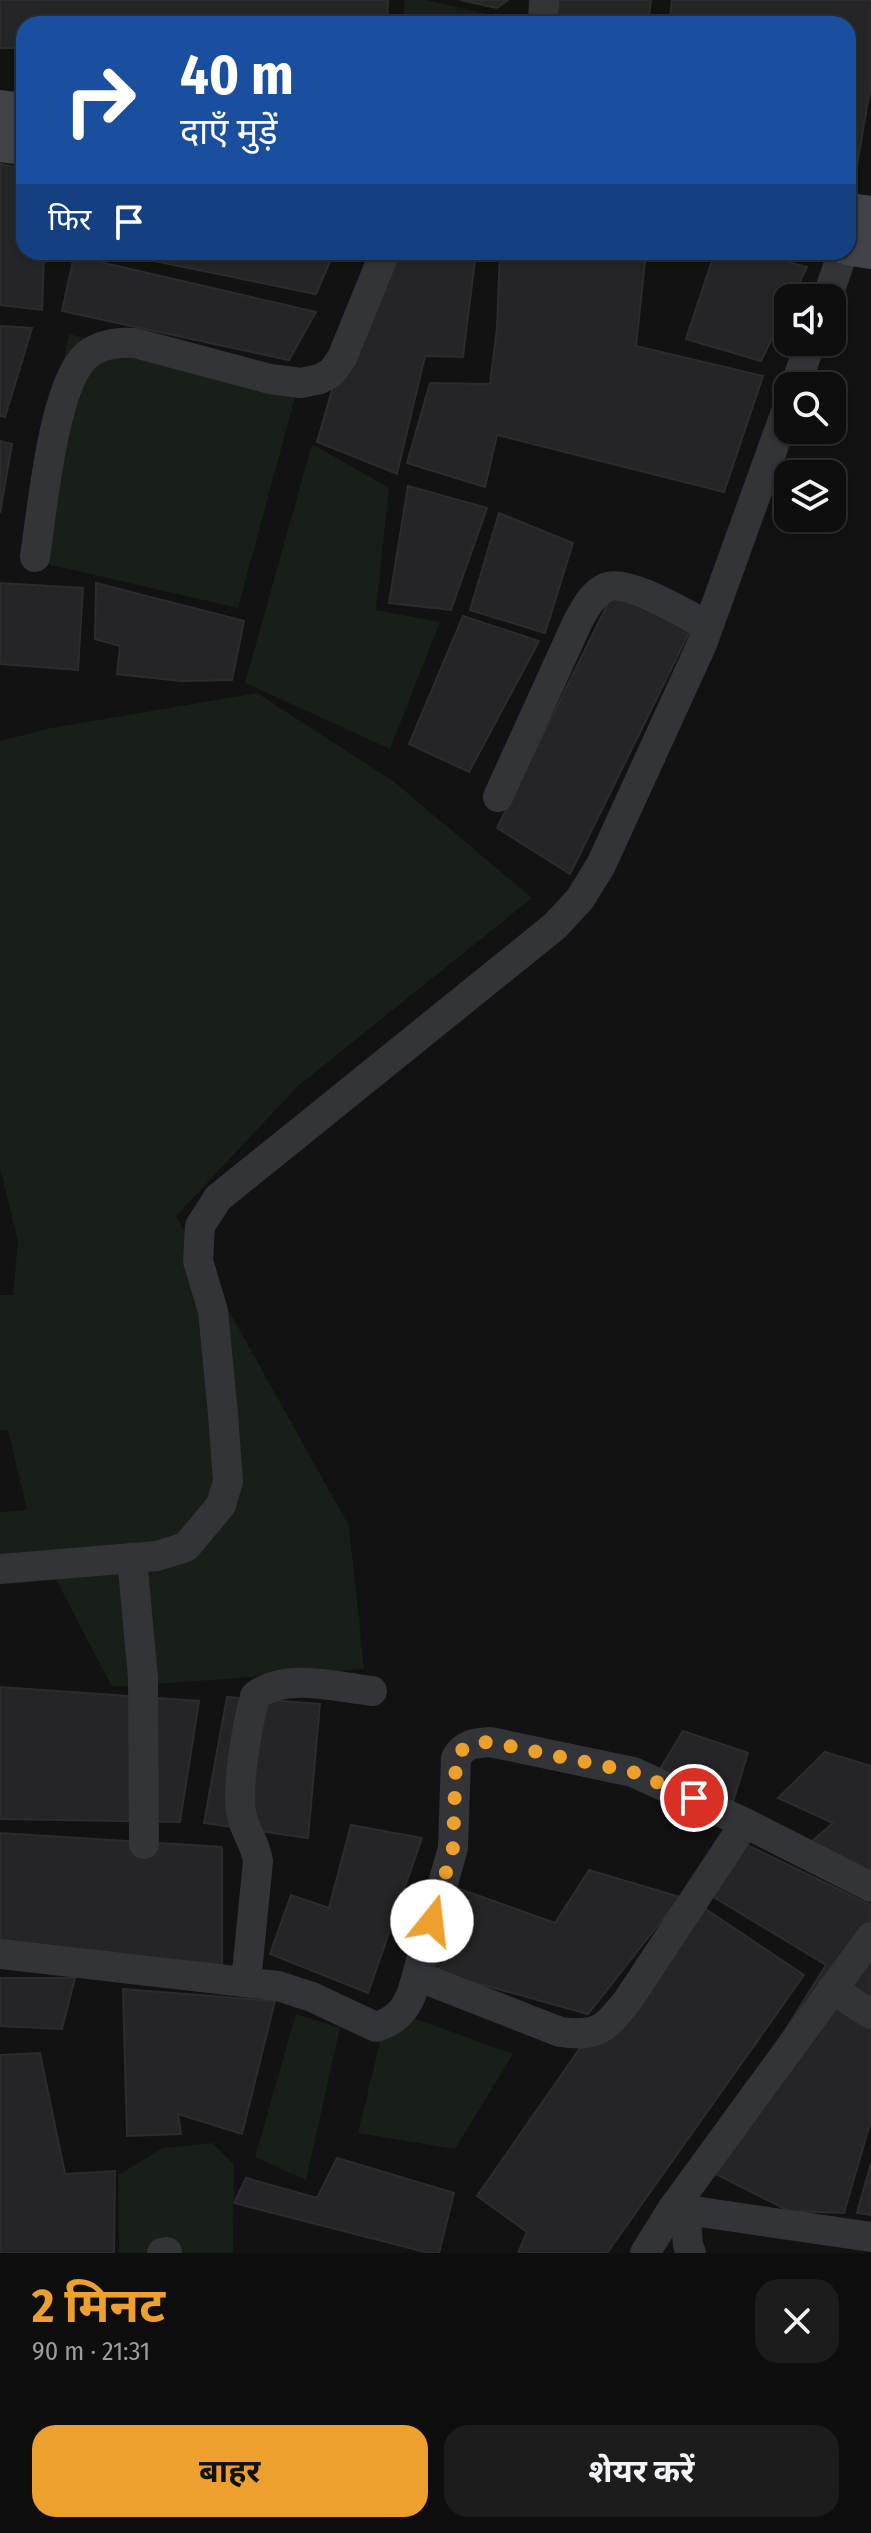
<!DOCTYPE html>
<html lang="hi">
<head>
<meta charset="utf-8">
<style>
  body { margin:0; font-family:"Fira Sans Condensed","Noto Sans Devanagari",sans-serif; background:#1c1c1c; color:#f1f3f6; height:100vh; display:flex; flex-direction:column; font-size:30px; white-space:nowrap }
  * { box-sizing:border-box; margin:0 }
  p { font-size:26px; color:#9b9c9e }
  .icon { flex:none; width:44px; height:44px; fill:none; stroke:currentColor; stroke-width:2; stroke-linecap:round; stroke-linejoin:round }
  .map { position:relative; height:2253px; overflow:hidden }
  .details { display:flex; flex-direction:column; background:#0e0e0e; flex:1 }
  .details>* { flex:none }
  .banner { position:absolute; left:16px; top:16px; width:840px; height:244px; border-radius:24px; box-shadow:0 2px 6px #0004,0 0 0 2px #2e2e2e; background:#1a4fa0; color:#fff; overflow:hidden }
  .buttons { position:absolute; left:774px; top:284px; display:grid; gap:16px }
  .buttons a { display:grid; place-items:center; width:72px; height:72px; border-radius:16px; background:#0e0e0e; box-shadow:0 2px 6px #0004,0 0 0 2px #2e2e2e; font-size:40px }
  .pin { position:absolute; display:grid; place-items:center; width:68px; height:68px; color:#fff; margin:-34px; border:4px solid #fff; border-radius:50%; box-shadow:0 2px 8px #0007 }
  .me { position:absolute; width:88px; margin:-44px; rotate:16deg; stroke-linejoin:round; filter:drop-shadow(0 0 6px #0008) }
  .turn { display:flex; align-items:center; gap:28px; height:168px; padding:0 32px; font-size:36px }
  .turn .icon { width:104px; height:104px; stroke-width:2.5 }
  .turn b { display:block; font-size:56px; line-height:68px }
  .then { display:flex; align-items:center; height:76px; padding:0 32px; background:#0003; gap:16px; font-size:30px }
  .round { display:grid; place-items:center; flex:none; width:84px; height:84px; border-radius:24px; background:#1c1c1c }
  .overview { display:flex; align-items:center; justify-content:space-between; height:136px; padding:0 32px }
  h1 { font-size:48px; font-weight:700; line-height:60px; color:#eea02f }
  .cta { display:flex; gap:16px; margin-top:auto; padding:16px 32px }
  .cta a { flex:1; height:92px; border-radius:24px; background:#eea02f; color:#111; font-size:32px; font-weight:700; line-height:92px; text-align:center }
  .cta a+a { background:#1c1c1c; color:#f1f3f6 }
  .map>svg:first-child { display:block }
  .green { fill:#181e18 }
  .building { fill:#252527; stroke:#2c2c2f; stroke-width:2 }
  .lines { fill:none; stroke-linecap:round; stroke-linejoin:round }
  .street { stroke:#333438; stroke-width:30 }
  .secondary { stroke:#414348; stroke-width:42 }
  .route { stroke:#eea02f; stroke-width:14; stroke-dasharray:0 25.2 }
</style>
</head>
<body>
<div class="map">
<svg width="871" height="2253" viewBox="0 0 871 2253">
  <rect width="100%" height="100%" fill="#121213"/>
  <g class="green">
    <polygon points="405,0 426,0 512,20 513,24 402,24"/>
    <polygon points="69,334 298,386 238,608 21,558"/>
    <polygon points="312,444 389,488 376,610 440,622 390,749 245,683"/>
    <polygon points="257,693 393,781 532,898 298,1086 176,1216 349,1526 364,1669 112,1687 50,1568 0,1568 0,1512 27,1510 8,1430 0,1431 0,1295 13,1295 18,1242 0,1167 0,741 51,728"/>
    <polygon points="388,2009 513,2054 455,2149 358,2133"/>
    <polygon points="296,2014 340,2028 306,2180 255,2157"/>
    <polygon points="212,2143 234,2165 233,2253 119,2253 118,2175 163,2148"/>
  </g>
  <g class="building">
    <polygon points="0,0 388,0 387,24 24,24 24,48 0,48"/>
    <polygon points="460,0 508,0 497,8"/>
    <polygon points="538,0 651,0 648,24 537,24"/>
    <polygon points="672,0 871,0 871,83 855,177 848,176 848,24 669,24"/>
    <polygon points="0,164 24,169 24,252 44,252 42,310 0,305"/>
    <polygon points="110,252 334,252 316,294"/>
    <polygon points="372,252 476,252 463,357 425,356 397,474 317,442"/>
    <polygon points="500,252 646,252 636,346 763,376 724,492 497,435 485,487 407,463 430,383 490,384 497,328"/>
    <polygon points="715,252 750,252 807,267 792,298 788,298 788,306 761,361 686,339"/>
    <polygon points="74,256 316,312 289,360 62,311"/>
    <polygon points="0,326 32,328 5,417 0,416"/>
    <polygon points="0,441 12,444 0,513"/>
    <polygon points="408,486 487,508 451,610 389,603"/>
    <polygon points="499,513 573,543 545,633 470,610"/>
    <polygon points="0,583 83,588 78,670 0,664"/>
    <polygon points="96,583 244,621 232,680 181,681 117,674 120,646 95,639"/>
    <polygon points="613,593 690,631 570,874 497,828"/>
    <polygon points="463,616 539,641 469,772 409,744"/>
    <polygon points="0,1687 199,1701 180,1822 0,1819"/>
    <polygon points="227,1697 320,1704 308,1838 204,1823"/>
    <polygon points="683,1731 748,1753 732,1805 654,1779"/>
    <polygon points="825,1752 871,1766 871,1877 811,1842 833,1823 778,1798"/>
    <polygon points="351,1825 422,1838 368,1993 270,1954 291,1895 329,1908"/>
    <polygon points="0,1833 222,1847 222,1968 0,1945"/>
    <polygon points="743,1843 871,1905 871,2120 844,2213 789,2211 700,2166 826,1965 710,1895"/>
    <polygon points="589,1870 680,1897 588,2014 422,1968 446,1884 555,1923"/>
    <polygon points="686,1896 804,1975 607,2253 518,2253 527,2232 477,2196"/>
    <polygon points="0,1978 75,1978 62,2029 0,2026"/>
    <polygon points="123,1989 275,2001 242,2134 178,2114 181,2134 127,2136"/>
    <polygon points="40,2053 65,2174 115,2171 114,2253 0,2253 0,2055"/>
    <polygon points="337,2158 454,2193 439,2253 429,2253 234,2203 246,2178 317,2198"/>
    <polygon points="871,2163 871,2215 857,2213"/>
  </g>
  <g class="lines">
    <g class="street">
      <polyline points="543,24 544,0"/>
      <polyline points="827,298 843,252"/>
      <polyline points="795,386 811,342"/>
      <path d="M35,557C42,510 53,392 83,359C96,345 117,342 135,343L270,379L301,383L320,379L332,372L342,358L385,252"/>
      <path d="M498,797L578,621C585,609 592,594 605,588C625,577 687,615 708,626"/>
      <polyline points="132,1558 143,1678 144,1844"/>
      <polyline points="0,1569 157,1556 186,1547 221,1505 228,1481 223,1414 213,1311 198,1261 200,1226 218,1198 555,926 580,899 601,865 702,644 788,406"/>
      <path d="M0,1954L278,1986L312,1997L376,2027C395,2021 405,2011 412,1993L453,1848L456,1758C464,1744 474,1743 490,1742L633,1772L745,1823L871,1887"/>
      <path d="M417,1976L560,2032C598,2037 605,2029 628,2000L745,1823"/>
      <path d="M246,1982L258,1861C255,1844 248,1836 243,1820C234,1794 248,1723 255,1696C286,1672 336,1687 372,1691"/>
      <polyline points="832,1989 871,2014"/>
      <polyline points="673,2208 871,1937"/>
      <polyline points="685,2209 688,2245 691,2253"/>
      <polyline points="162,2253 167,2252"/>
      <polyline points="645,2253 673,2208 871,2237"/>
    </g>
    <g class="secondary">
      <polyline points="0,111 24,114"/>
      <polyline points="0,141 24,144"/>
      <polyline points="848,214 871,217"/>
      <polyline points="848,244 871,248"/>
    </g>
  </g>
  <g class="lines">
    <path class="route" d="M432,1921L453,1848L456,1758C464,1744 474,1743 490,1742L633,1772L694,1798"/>
  </g>
</svg>
<div class="buttons">
<a><svg class="icon" aria-label="sound" viewBox="0 0 24 24"><path d="M4 9h4l5-4v14l-5-4H4zM17 9q2 3 0 6"/></svg></a>
<a><svg class="icon" aria-label="search" viewBox="0 0 24 24"><circle cx="10" cy="10" r="6"/><path d="M15 15l6 6"/></svg></a>
<a><svg class="icon" aria-label="layers" viewBox="0 0 24 24"><path d="M12 4l9 5-9 5-9-5zM3 14l9 5 9-5"/></svg></a>
</div>
<div class="pin" style="left:694px;top:1798px;background:#d93025"><svg class="icon" aria-label="arrive" viewBox="0 0 24 24"><path d="M6 21V4h12l-3 4 3 4H6"/></svg></div>
<svg class="me" style="left:432px;top:1921px" viewBox="-20 -20 40 40"><circle r="19" fill="#fff"/><path d="M0-13L10 11 0 6-10 11z" fill="#eea02f"/></svg>
<div class="banner">
<div class="turn"><svg class="icon" aria-label="right" viewBox="0 0 24 24"><path d="M7 20v-9h11M14 6l5 5-5 5"/></svg><div><b>40 m</b>दाएँ मुड़ें</div></div>
<div class="then">फिर<svg class="icon" aria-label="arrive" viewBox="0 0 24 24"><path d="M6 21V4h12l-3 4 3 4H6"/></svg></div>
</div>
</div>
<section class="details">
<div class="overview"><div><h1>2 मिनट</h1><p>90 m · 21:31</p></div><a class="round"><svg class="icon" aria-label="close" viewBox="0 0 24 24"><path d="M6 6l12 12M18 6L6 18"/></svg></a></div>
<div class="cta"><a>बाहर</a><a>शेयर करें</a></div>
</section>
</body>
</html>
